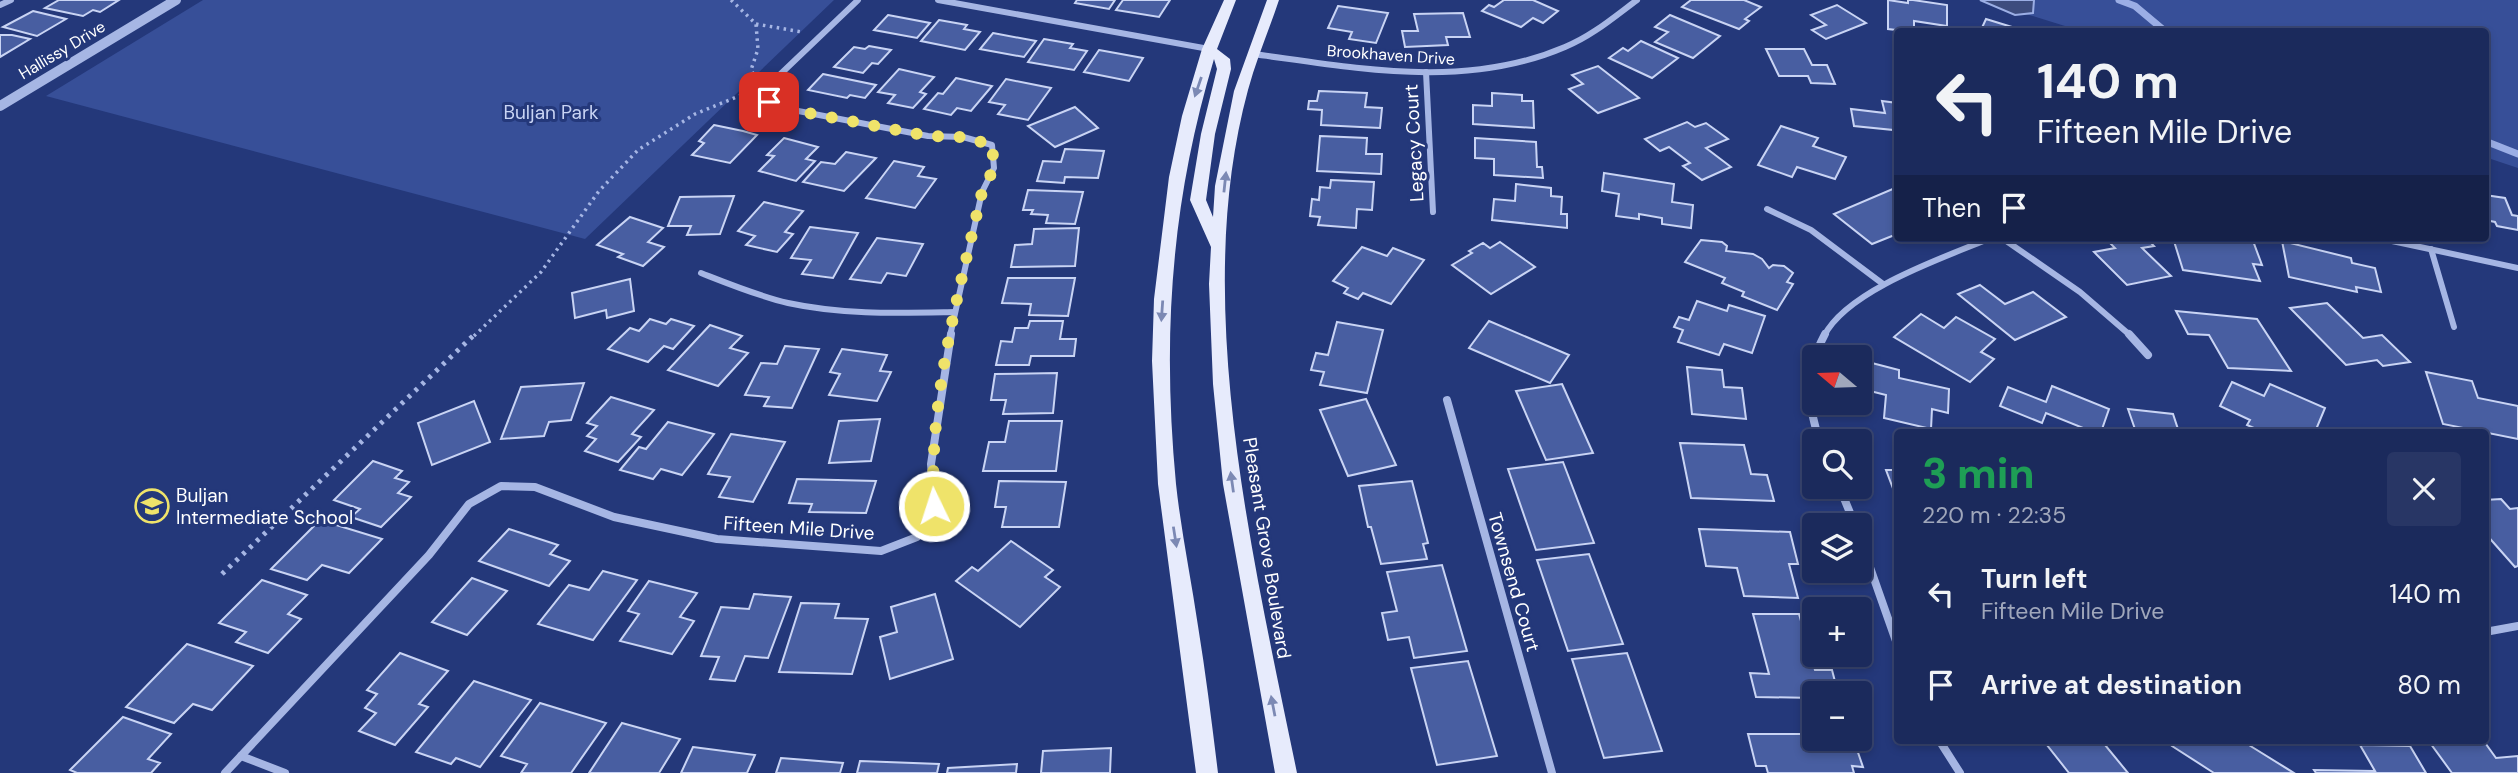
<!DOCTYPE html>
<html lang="en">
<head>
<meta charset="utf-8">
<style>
  body { margin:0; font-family:"DM Sans",sans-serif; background:#283665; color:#f1f3f6; height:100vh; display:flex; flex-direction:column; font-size:26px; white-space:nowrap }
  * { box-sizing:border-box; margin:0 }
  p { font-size:23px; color:#a0a7bb }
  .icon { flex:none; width:38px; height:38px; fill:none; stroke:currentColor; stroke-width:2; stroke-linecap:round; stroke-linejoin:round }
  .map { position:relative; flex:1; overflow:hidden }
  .details { position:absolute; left:1894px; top:429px; width:595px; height:315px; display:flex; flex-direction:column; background:#1b2a5c; border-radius:7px; box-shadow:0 4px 10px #0003,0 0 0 2px #394672 }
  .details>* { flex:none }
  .banner { position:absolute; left:1894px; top:28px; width:595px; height:214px; border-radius:7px; box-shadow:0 4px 10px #0003,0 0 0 2px #394672; background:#1b2a5c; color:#f1f3f6; overflow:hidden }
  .needle { width:46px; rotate:289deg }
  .fabs { position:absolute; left:1802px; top:345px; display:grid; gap:14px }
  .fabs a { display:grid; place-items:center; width:70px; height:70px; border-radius:7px; background:#1b2a5c; box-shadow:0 4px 10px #0003,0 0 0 2px #394672; font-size:35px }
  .pin { position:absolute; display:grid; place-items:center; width:60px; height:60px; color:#fff; margin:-30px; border-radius:14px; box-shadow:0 4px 10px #0006 }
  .me { position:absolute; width:77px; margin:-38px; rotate:356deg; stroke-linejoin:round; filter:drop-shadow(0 0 5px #0008) }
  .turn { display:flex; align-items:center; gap:24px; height:147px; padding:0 28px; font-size:32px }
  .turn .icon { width:91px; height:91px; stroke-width:2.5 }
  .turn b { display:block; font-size:49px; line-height:60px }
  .then { display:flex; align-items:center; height:66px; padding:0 28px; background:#0003; gap:14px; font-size:26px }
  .round { display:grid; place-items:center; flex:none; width:74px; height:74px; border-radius:7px; background:#283665 }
  .overview { display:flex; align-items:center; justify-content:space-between; height:119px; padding:0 28px }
  h1 { font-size:42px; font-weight:800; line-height:52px; color:#1e9e55 }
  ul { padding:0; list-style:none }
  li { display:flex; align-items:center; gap:21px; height:91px; padding:0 28px }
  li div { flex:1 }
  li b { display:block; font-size:26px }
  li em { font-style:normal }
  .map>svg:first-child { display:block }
  .green { fill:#374f98 }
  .water { fill:#3d4c7e; stroke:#9baee5; stroke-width:2 }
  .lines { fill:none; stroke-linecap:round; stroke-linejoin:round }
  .stream { stroke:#9baee5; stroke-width:7 }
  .building { fill:#485ea1; stroke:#c9d4f4; stroke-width:2 }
  .path-far1 { stroke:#a6b6e4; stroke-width:3.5; stroke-dasharray:2.5 4.5; stroke-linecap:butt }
  .path { stroke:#a6b6e4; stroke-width:5; stroke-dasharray:3.5 6; stroke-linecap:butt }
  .minor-far1 { stroke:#a6b6e4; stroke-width:6 }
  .minor { stroke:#a6b6e4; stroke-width:8 }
  .tertiary { stroke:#a6b6e4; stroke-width:10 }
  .primary { fill:#e7ebfc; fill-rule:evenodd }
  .oneway { fill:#7c89b4 }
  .route { stroke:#efe36a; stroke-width:12; stroke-dasharray:0 21.6 }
  .labels { text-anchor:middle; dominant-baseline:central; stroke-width:6; stroke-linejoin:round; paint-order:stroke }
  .far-street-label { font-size:16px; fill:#fff; stroke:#24387a }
  .park-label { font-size:19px; fill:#c9d4f4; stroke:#24387a }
  .street-label { font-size:19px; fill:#fff; stroke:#24387a }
  .poi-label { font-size:19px; fill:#fff; stroke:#24387a; text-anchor:start }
</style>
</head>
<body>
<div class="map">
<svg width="2518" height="773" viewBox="0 0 2518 773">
  <rect width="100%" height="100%" fill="#24387a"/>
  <g class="green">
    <polygon points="203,0 834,0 585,239 46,96"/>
    <polygon points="1981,0 2518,0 2518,168 2485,157 2485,32 2081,31"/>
  </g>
  <polygon class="water" points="1980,0 2034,0 2033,13 2015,15"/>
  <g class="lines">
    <g class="stream">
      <polyline points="2119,0 2135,6 2166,32"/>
      <polyline points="2485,141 2518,154"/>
    </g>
  </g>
  <g class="building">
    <polygon points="59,0 119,0 100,12 93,10 83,16 45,8"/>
    <polygon points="1077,0 1115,0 1109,9 1075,3"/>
    <polygon points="1123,0 1170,0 1159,17 1116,10"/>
    <polygon points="1504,0 1533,0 1558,11 1543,23 1533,18 1521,27 1482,11 1489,5 1494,7"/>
    <polygon points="1691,0 1744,0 1761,7 1745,19 1749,21 1739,29 1682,7"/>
    <polygon points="1888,0 1908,3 1908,0 1913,0 1947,5 1947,26 1914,21 1914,32 1888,29"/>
    <polygon points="1837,5 1866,23 1826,39 1812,30 1826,25 1811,15"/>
    <polygon points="1338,6 1388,13 1376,43 1349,39 1352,32 1328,28"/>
    <polygon points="33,11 66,19 37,36 3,27"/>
    <polygon points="1463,13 1470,37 1446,37 1448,45 1405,47 1402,31 1418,31 1414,14"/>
    <polygon points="888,15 930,23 917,38 874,30"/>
    <polygon points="1670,15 1720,36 1693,58 1655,42 1668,32 1655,27"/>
    <polygon points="1986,19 2025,31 1980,32"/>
    <polygon points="939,20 967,25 964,29 980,32 965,50 921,41"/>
    <polygon points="993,33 1036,41 1024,57 980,49"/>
    <polygon points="0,35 12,35 30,39 0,57"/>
    <polygon points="1044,39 1073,44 1070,48 1087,51 1074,70 1028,62"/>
    <polygon points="1641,41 1678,58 1652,78 1609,58 1623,48 1628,51"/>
    <polygon points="869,46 891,50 878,64 872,63 863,73 834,67 854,47 865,49"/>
    <polygon points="1766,49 1804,49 1812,65 1827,65 1835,84 1811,83 1808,76 1779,76"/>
    <polygon points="1099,50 1143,58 1129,81 1084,72"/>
    <polygon points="1598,66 1639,98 1598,113 1569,89 1583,84 1572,75"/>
    <polygon points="899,69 934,77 920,92 926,94 913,108 888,103 895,95 878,92"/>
    <polygon points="823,74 876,85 865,98 850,95 847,98 808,90"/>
    <polygon points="956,78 992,86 971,111 957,108 951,115 924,109 938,93 943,94"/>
    <polygon points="1006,79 1051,88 1028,120 998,114 1005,105 989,102"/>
    <polygon points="1319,91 1367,93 1365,107 1382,108 1380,128 1321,125 1322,110 1308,109 1309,101 1317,101"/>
    <polygon points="1492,93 1522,95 1522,101 1533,101 1534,128 1473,124 1473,105 1492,106"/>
    <polygon points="1882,101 1897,103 1897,137 1894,137 1893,130 1854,126 1851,109 1885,113"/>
    <polygon points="1075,107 1098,128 1055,147 1028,126"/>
    <polygon points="1687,122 1695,127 1706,123 1728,139 1706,148 1731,167 1702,180 1683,166 1690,163 1669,147 1660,151 1645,139"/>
    <polygon points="714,125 743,131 757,135 730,163 692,155 704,143 699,141"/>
    <polygon points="1781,126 1818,138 1813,146 1846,157 1835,179 1797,167 1792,177 1758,165"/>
    <polygon points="1320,136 1367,138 1366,154 1382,154 1381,174 1317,171"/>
    <polygon points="784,138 818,147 806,159 815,161 796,181 759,171 774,156 767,155"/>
    <polygon points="1475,138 1536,142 1537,167 1542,167 1543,178 1494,175 1494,159 1475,158"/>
    <polygon points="1065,149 1104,151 1098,178 1065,177 1064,183 1037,181 1043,161 1061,162"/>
    <polygon points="846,152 876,158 844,191 803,182 821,162 835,164"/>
    <polygon points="894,161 924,167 918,176 936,179 915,208 866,198"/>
    <polygon points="1604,173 1674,184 1672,202 1693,205 1691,228 1662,224 1662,218 1639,214 1639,219 1616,216 1619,194 1602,191"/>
    <polygon points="1331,180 1374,182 1372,210 1357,209 1356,228 1318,225 1320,217 1310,216 1312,199 1319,200 1320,187 1330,188"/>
    <polygon points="1516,184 1551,188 1551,196 1562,197 1561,214 1567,214 1567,228 1492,220 1494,199 1515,201"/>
    <polygon points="1895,188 1897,234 1872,244 1834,214"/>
    <polygon points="1028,190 1083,192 1075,224 1046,223 1048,215 1031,214 1033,210 1023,210"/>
    <polygon points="2485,195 2505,198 2512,215 2518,216 2518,230 2497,226 2495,222 2485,220"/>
    <polygon points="734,196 720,234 687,235 691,226 668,226 680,197"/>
    <polygon points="764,202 803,211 785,232 793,234 777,252 746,245 755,236 738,231"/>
    <polygon points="630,217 663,228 648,242 664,247 643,266 618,257 623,254 597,245"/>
    <polygon points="810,227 858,233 833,278 802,274 811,260 791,258"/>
    <polygon points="1079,228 1075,266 1011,267 1015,245 1032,244 1034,229"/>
    <polygon points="877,238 923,244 906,276 887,273 881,283 850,279"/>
    <polygon points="2105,238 2146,238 2154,246 2142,248 2171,276 2127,285 2094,252 2115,248"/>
    <polygon points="2173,238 2231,238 2253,241 2262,265 2253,264 2260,281 2183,270"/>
    <polygon points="1701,240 1722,242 1727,246 1726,251 1753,254 1762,259 1769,268 1773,265 1784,266 1793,273 1787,282 1793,284 1777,310 1742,296 1744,292 1722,283 1725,278 1685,262"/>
    <polygon points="2282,241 2351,258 2352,263 2375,268 2381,292 2356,287 2357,292 2289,277"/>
    <polygon points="1500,242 1535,267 1491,294 1452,265 1472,253 1469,251 1483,243 1490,248"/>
    <polygon points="1362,247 1387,256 1393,248 1424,260 1391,304 1363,293 1358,299 1344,293 1348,288 1333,281"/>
    <polygon points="1008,278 1075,278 1068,316 1029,315 1031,304 1002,303"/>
    <polygon points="630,279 634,311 607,318 606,310 575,318 572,293"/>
    <polygon points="1980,285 2005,304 2033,292 2066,317 2015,340 1958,294"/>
    <polygon points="1697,301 1727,311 1729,305 1765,316 1752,353 1724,344 1719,355 1678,342 1683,330 1674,327 1679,317 1689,320"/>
    <polygon points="2327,303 2363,338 2382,335 2410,362 2383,366 2377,360 2346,365 2290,308"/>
    <polygon points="2176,311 2257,319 2291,371 2228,368 2209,335 2188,334"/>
    <polygon points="1921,314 1944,328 1956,317 1995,339 1981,352 1994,359 1970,382 1894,337"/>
    <polygon points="650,319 666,324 671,319 694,326 673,349 664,346 648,362 608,349 630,328 639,331"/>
    <polygon points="1030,321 1063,321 1060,339 1076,339 1074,356 1031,356 1029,365 996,365 1001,341 1012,342 1015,328 1028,328"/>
    <polygon points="1489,321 1569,355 1550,383 1469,348"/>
    <polygon points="1337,322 1383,330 1367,393 1320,385 1324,372 1311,370 1316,353 1328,355"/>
    <polygon points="710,325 742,336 730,348 748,353 718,386 668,370"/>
    <polygon points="785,346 819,349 792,408 764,406 769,397 745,395 761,363 777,364"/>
    <polygon points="842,349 887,355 880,371 891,372 877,401 829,395 840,374 830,372"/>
    <polygon points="1868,362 1899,370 1899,378 1949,389 1948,413 1932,409 1931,429 1884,418 1886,395 1866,390"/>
    <polygon points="1687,367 1722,370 1724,387 1742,388 1746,419 1692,414"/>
    <polygon points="2426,372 2472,381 2478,398 2518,406 2518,439 2443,424"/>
    <polygon points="1057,373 1053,413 1003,414 1006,400 991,400 995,374"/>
    <polygon points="2232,382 2264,396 2270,384 2325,408 2315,432 2263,432 2247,425 2250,420 2220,406"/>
    <polygon points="584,383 571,420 549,422 544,436 501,439 521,387"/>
    <polygon points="1562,384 1593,453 1546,460 1516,391"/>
    <polygon points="2052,386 2109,409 2101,432 2093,432 2046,413 2042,423 2000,406 2008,387 2046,402"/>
    <polygon points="611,397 654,410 632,434 641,437 618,462 585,451 596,439 587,436 597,426 587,423"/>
    <polygon points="1366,399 1396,465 1348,476 1320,410"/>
    <polygon points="474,401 490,442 432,465 418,423"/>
    <polygon points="2128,409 2173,414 2178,429 2204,432 2136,432"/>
    <polygon points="880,419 871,461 829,463 839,421"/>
    <polygon points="1009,421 1062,421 1056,471 983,471 989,442 1005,442"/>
    <polygon points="668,422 714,434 682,475 661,469 653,479 620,470 639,447 646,449"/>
    <polygon points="731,434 785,442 753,502 719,497 730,477 708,474"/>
    <polygon points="1680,443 1744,445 1751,474 1767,475 1774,501 1691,498"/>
    <polygon points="373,461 402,471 395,478 409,482 398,493 411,497 381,527 351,517 360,509 334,500"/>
    <polygon points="1563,462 1594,543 1536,550 1508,469"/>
    <polygon points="1886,470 1897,470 1897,499"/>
    <polygon points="797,479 876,481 866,513 809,512 812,504 789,503"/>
    <polygon points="999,481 1066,482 1059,527 1002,527 1006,507 995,507"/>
    <polygon points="1412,481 1428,543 1423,544 1427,559 1381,564 1371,527 1368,527 1359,486"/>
    <polygon points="2501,499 2510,509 2518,508 2518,566 2515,567 2485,533 2485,500"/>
    <polygon points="320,520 382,539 349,573 322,565 307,580 271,569"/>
    <polygon points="509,529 558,545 550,554 570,561 549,586 479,561"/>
    <polygon points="1699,529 1790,532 1798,564 1789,564 1798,598 1744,596 1737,568 1706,566"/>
    <polygon points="1011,541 1053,570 1045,577 1060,587 1020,627 956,581 972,567 978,571"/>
    <polygon points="1589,554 1623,644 1568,651 1537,560"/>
    <polygon points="1442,565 1467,651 1414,658 1409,637 1388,640 1382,613 1397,611 1387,572"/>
    <polygon points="603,571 637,580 593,640 538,624 569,585 589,590"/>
    <polygon points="472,578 507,591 467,635 432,622"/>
    <polygon points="262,580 307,595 288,614 301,619 268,653 236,642 246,632 219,623"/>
    <polygon points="649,581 697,593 680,617 694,621 672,654 620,641 639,614 628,611"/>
    <polygon points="754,594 791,597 768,658 745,656 735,681 710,679 719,657 701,656 721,607 749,609"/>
    <polygon points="935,594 953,659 890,679 880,637 897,632 891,607"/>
    <polygon points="801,603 839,604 835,618 868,619 852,674 779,672"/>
    <polygon points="1753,614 1799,614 1815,670 1832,670 1838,693 1815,693 1815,698 1756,697 1750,673 1769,674"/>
    <polygon points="187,644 253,666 212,710 193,704 174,723 126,707"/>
    <polygon points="400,653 448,671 419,704 428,707 395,745 359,731 376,713 365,708 377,694 367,690"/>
    <polygon points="1627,653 1662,751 1604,758 1572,659"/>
    <polygon points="1468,661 1497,756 1437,765 1411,668"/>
    <polygon points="474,681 531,700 480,767 456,758 451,764 416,752"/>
    <polygon points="540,703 606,723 571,773 521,773 527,764 501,756"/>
    <polygon points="123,717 171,734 148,759 160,763 151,773 77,773 70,770"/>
    <polygon points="622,723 680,739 659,773 589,773"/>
    <polygon points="1748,734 1815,734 1815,738 1853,738 1863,767 1852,766 1854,773 1768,773 1766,766 1756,766"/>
    <polygon points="2043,740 2101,740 2128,773 2069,773"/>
    <polygon points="2176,740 2245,740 2244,742 2294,773 2214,773 2172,746"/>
    <polygon points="2428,740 2483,740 2496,758 2518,756 2518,773 2452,773"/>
    <polygon points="2360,745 2410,746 2426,773 2316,773 2314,770 2375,771"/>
    <polygon points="693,747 755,755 747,773 681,773"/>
    <polygon points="1111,748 1110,773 1041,773 1043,751"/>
    <polygon points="781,758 843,763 840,773 776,773"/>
    <polygon points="860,761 939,764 937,773 857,773"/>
    <polygon points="1017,764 1016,773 947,773 948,768"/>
  </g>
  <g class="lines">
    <g class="path-far1">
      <polyline points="731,0 756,24 758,49 751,70 756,78"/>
      <polyline points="756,24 802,32"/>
      <polyline points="474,336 541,272 599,191 638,150 695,114 754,90"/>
    </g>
    <polyline class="path" points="222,574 475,334"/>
    <g class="minor-far1">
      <polyline points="858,0 768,86 769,102 793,110 928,136 963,137 992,145 994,168 982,192 950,336"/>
      <polyline points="938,0 1209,49"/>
      <polyline points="0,5 11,0"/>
      <path d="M1253,54C1357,68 1465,90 1565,47C1592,36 1614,17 1637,0"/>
      <polyline points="1426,72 1433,212"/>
      <polyline points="1767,209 1811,230 1883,284"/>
      <polyline points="2002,238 2080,292 2131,336"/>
      <polyline points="2378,238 2518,268"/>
      <polyline points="2431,249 2454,327"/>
      <path d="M701,273C729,284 758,296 788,303C843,315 899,313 955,312"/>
      <path d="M1824,336C1847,290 1945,257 1991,238"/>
    </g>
    <g class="minor">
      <polyline points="2129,334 2148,355"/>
      <polyline points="1447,400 1552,773"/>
      <path d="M1819,441C1807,395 1802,378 1825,334"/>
      <polyline points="1839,486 1855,525"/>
      <polyline points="1860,539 1897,644"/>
      <polyline points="2485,632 2518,626"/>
      <polyline points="1939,740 1960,773"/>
      <polyline points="241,756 285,773"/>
      <polyline points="225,773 429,555 469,504 501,486 535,487 614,517 717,539 881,551 917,537 934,506 931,464 951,334"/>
    </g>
    <polyline class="tertiary" points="0,106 176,0"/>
    <path class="primary" d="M1224,0H1236L1217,49L1230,59L1231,69L1215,134L1206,200L1213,217L1215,186L1234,91L1267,0H1279C1269,30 1256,60 1248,90C1190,302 1254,562 1297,773H1275L1223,484L1213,384L1209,284L1211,247L1190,200L1201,134L1217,69L1214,59C1171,202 1162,336 1176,484C1181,531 1191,578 1198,626C1206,675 1212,724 1218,773H1196L1158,484L1152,361L1154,299L1169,177L1182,116L1202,49Z"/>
  </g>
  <defs><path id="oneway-solid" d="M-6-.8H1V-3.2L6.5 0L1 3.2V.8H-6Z" transform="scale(1.75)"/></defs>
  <g class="oneway">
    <use href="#oneway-solid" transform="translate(1198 87) rotate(109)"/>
    <use href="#oneway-solid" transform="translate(1225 182) rotate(-84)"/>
    <use href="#oneway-solid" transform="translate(1162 311) rotate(94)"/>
    <use href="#oneway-solid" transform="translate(1232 482) rotate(-98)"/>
    <use href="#oneway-solid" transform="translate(1175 537) rotate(81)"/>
    <use href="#oneway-solid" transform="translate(1273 706) rotate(-101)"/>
  </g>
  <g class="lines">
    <path class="route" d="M769,102L793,110L928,136L963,137L992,145L994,168L982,192C959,292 928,402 934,506"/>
  </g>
  <defs>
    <symbol id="school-ring" viewBox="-11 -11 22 22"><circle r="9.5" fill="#24387a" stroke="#efe36a" stroke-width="1.5"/><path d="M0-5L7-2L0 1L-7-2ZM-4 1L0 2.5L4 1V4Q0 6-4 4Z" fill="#efe36a"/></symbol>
  </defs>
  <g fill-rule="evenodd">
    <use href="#school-ring" x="133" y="487" width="38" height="38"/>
  </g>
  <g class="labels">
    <g class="far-street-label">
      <text transform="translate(62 50) rotate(-31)">Hallissy Drive</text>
      <text transform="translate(1391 55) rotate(4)">Brookhaven Drive</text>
    </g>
    <g class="park-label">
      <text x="551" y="112">Buljan Park</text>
    </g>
    <g class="street-label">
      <text transform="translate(1414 143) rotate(-93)">Legacy Court</text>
      <text transform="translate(799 528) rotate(4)">Fifteen Mile Drive</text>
      <text transform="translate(1267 548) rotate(81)">Pleasant Grove Boulevard</text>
      <text transform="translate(1514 582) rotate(74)">Townsend Court</text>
    </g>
    <g class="poi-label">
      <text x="176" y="495">Buljan<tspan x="176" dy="22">Intermediate School</tspan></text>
    </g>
  </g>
</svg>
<div class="fabs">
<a><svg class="needle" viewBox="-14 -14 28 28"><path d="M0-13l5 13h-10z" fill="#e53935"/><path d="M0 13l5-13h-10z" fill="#a0a7bb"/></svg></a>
<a><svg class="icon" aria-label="search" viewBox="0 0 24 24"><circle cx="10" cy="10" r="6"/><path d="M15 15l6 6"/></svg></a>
<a><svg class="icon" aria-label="layers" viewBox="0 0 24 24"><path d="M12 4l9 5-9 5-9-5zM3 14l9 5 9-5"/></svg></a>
<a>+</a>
<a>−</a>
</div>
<div class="pin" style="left:769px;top:102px;background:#d93025"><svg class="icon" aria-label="arrive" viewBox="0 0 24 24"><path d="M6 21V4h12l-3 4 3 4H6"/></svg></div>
<svg class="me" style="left:934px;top:506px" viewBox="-20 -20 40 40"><circle r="17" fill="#efe36a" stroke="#fff" stroke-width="3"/><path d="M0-11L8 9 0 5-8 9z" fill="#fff"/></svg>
<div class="banner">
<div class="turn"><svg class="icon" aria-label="left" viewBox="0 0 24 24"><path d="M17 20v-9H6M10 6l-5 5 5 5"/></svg><div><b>140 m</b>Fifteen Mile Drive</div></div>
<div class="then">Then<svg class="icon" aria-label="arrive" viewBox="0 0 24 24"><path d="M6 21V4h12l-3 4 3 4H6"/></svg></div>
</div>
<section class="details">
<div class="overview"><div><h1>3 min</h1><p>220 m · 22:35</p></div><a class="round"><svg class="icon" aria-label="close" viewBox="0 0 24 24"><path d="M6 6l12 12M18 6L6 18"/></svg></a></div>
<ul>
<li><svg class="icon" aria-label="left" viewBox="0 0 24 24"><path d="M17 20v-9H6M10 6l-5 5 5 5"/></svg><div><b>Turn left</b><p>Fifteen Mile Drive</p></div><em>140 m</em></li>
<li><svg class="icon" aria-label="arrive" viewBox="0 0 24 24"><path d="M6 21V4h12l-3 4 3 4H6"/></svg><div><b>Arrive at destination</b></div><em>80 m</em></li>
</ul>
</section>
</div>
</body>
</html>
